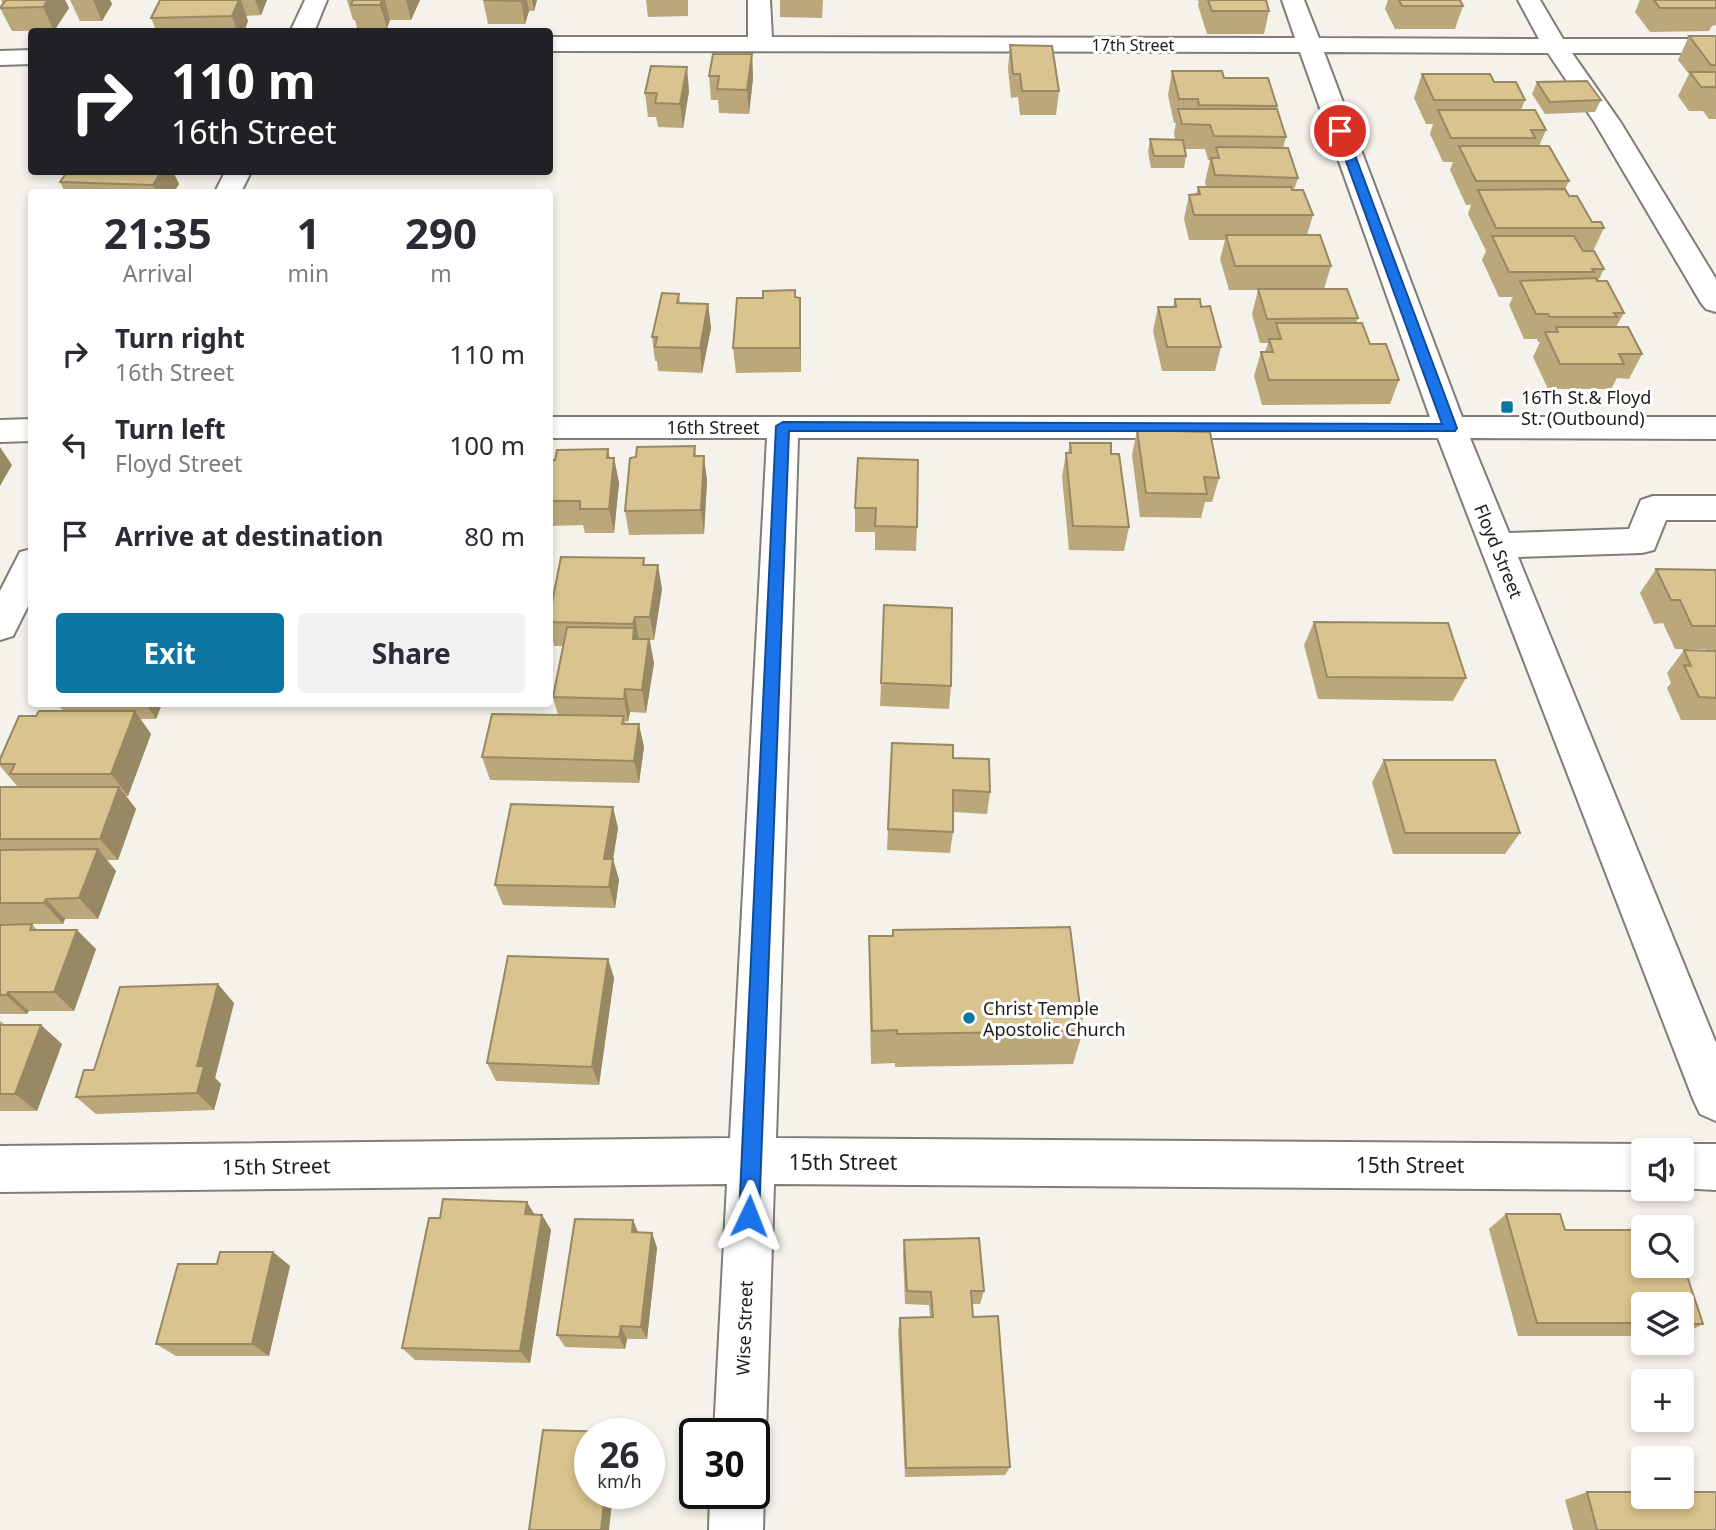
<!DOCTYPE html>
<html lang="en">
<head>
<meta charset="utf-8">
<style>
  body { margin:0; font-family:"Noto Sans",sans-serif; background:#f2f2f3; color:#2b2b33; height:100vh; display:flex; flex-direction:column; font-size:26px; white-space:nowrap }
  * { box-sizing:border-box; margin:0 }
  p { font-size:23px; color:#7c7c81 }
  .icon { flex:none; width:38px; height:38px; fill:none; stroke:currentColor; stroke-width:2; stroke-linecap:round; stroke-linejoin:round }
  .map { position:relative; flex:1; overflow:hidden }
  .drawer { position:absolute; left:28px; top:189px; width:525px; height:518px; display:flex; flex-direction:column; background:#fff; border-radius:7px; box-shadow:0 4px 10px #0003 }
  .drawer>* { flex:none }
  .hud { position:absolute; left:28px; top:28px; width:525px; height:147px; border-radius:7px; box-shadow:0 4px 10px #0003; background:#202124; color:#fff; overflow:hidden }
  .fabs { position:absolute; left:1631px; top:1138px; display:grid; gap:14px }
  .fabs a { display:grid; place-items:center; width:63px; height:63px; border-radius:7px; background:#fff; box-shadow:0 4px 10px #0003; font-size:35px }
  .speed { position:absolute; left:574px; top:1418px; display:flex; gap:14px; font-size:35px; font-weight:700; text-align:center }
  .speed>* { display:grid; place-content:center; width:91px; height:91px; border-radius:50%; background:#fff; box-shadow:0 4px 10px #0003; line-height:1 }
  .speed small { font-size:18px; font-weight:400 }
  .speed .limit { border:4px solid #111; border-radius:10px; background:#fff; color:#111 }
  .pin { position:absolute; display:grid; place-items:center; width:60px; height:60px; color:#fff; margin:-30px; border:4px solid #fff; border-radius:50%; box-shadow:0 2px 7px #0007 }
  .me { position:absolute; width:77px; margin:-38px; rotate:2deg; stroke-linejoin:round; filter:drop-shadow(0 0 5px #0008) }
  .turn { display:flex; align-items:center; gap:24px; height:147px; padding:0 28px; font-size:32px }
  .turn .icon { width:91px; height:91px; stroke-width:2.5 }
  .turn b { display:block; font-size:49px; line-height:60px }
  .eta { display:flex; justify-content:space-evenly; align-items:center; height:119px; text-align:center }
  .eta b { font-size:42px; font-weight:700; line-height:49px }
  .action { display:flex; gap:14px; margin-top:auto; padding:14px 28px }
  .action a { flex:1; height:80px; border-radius:7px; background:#0d75a1; color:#fff; font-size:28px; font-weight:700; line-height:80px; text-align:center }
  .action a+a { background:#f2f2f3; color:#2b2b33 }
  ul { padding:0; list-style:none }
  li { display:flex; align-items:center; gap:21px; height:91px; padding:0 28px }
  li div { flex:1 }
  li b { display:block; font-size:26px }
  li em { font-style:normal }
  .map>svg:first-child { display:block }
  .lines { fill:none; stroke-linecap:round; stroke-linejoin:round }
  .minor-casing { stroke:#7f7d76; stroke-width:4 }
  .minor { fill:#fff; fill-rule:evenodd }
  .wall { fill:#bba87a }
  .shaded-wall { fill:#988863 }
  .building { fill:#d9c38e; stroke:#988863; stroke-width:2 }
  .route { fill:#1a73e8; stroke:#114b97; stroke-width:2 }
  .poi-dot { fill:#0d75a1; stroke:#fff; stroke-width:2.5 }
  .labels { text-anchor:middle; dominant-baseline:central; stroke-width:6; stroke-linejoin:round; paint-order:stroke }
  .far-street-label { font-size:16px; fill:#1d1c19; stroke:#fff }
  .poi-label { font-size:18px; fill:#1d1c19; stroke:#fff; text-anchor:start }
  .street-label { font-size:18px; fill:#1d1c19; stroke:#fff }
  .near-street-label { font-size:21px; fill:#1d1c19; stroke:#fff }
</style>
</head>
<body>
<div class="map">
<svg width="1716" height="1530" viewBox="0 0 1716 1530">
  <rect width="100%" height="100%" fill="#f5f2eb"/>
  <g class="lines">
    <defs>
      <g id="minor">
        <polygon points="305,0 327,0 314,32 290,32"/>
        <polygon points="748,0 770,0 772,37 1295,38 1282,0 1304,0 1319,38 1539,39 1518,0 1540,0 1563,39 1716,39 1716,53 1572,53 1621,123 1716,279 1716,312 1706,309 1701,303 1595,123 1548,53 1324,52 1462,417 1716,417 1716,439 1470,438 1509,533 1629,529 1641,500 1653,496 1716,496 1716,520 1666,520 1654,550 1642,553 1518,557 1716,1043 1716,1121 1700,1114 1693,1099 1438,438 798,438 776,1138 1643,1144 1657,1150 1643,1150 1643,1188 1647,1188 1643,1190 774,1184 766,1433 758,1451 754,1453 754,1433 714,1433 727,1184 0,1192 0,1146 730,1138 767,438 550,438 550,417 1430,417 1300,52 550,51 550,37 748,37"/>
        <polygon points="32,50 32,64 0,65 0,51"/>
        <polygon points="225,172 251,172 241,192 215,192"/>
        <polygon points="32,419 32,441 0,442 0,420"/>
        <polygon points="32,549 32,598 13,636 0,640 0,591 20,552"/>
        <polygon points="1682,1144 1716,1144 1716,1190 1678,1188 1682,1188 1682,1150 1668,1150"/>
        <polygon points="754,1473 764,1493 763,1530 709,1530 710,1493 754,1493"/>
      </g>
    </defs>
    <use href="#minor" class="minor-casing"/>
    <use href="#minor" class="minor"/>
  </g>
  <g class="wall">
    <polygon points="1,0 65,0 69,8 54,31 12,31 0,8 3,4"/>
    <polygon points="70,0 110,0 112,4 102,21 80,21"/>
    <polygon points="160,0 267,0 261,15 246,16 248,21 244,32 157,32 151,18"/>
    <polygon points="347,0 420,0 411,20 390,20 387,28 357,28 355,20 353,20"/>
    <polygon points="483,0 537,0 534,11 529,11 525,24 488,24"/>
    <polygon points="646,0 688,0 688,16 648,17"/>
    <polygon points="780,0 823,0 822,18 780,17"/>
    <polygon points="1196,0 1266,0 1269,11 1264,34 1207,34 1198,5 1199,1"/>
    <polygon points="1388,0 1460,0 1463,6 1455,29 1395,29 1385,9"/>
    <polygon points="1640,0 1716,0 1716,25 1712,26 1709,31 1650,32 1635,12"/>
    <polygon points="1689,36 1716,36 1716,119 1709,119 1703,111 1689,111 1678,96 1689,74 1678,60"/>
    <polygon points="1010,45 1059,91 1056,115 1020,115 1018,97 1011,98 1008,69"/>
    <polygon points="752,54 753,78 749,114 719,113 718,100 711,100 709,76"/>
    <polygon points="1172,71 1224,78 1277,106 1276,109 1286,137 1283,148 1298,178 1294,190 1313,215 1307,235 1331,266 1324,289 1358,318 1356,323 1370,344 1399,380 1390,404 1262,405 1254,376 1261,352 1265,352 1268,343 1260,343 1252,314 1258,290 1229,290 1220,259 1225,240 1189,240 1184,219 1189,195 1196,195 1198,187 1206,187 1205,182 1210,160 1208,160 1205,149 1185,149 1186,156 1184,168 1151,168 1148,152 1150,139 1175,140 1174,133 1176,123 1174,123 1168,95"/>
    <polygon points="1422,74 1494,82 1525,100 1521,110 1546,130 1539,146 1569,181 1565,189 1592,222 1604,228 1593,251 1604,269 1598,281 1624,313 1616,327 1642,354 1629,379 1617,378 1611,389 1548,389 1533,357 1540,342 1538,342 1537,339 1524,339 1509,305 1513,297 1499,297 1482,260 1486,251 1468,214 1471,205 1466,205 1450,170 1453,162 1443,162 1430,134 1433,124 1426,124 1414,98"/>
    <polygon points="1537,82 1601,100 1595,112 1545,114 1532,94"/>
    <polygon points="689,91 683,128 658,127 656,117 648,117 645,93"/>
    <polygon points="67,172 173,172 179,184 174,192 65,192 60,182"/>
    <polygon points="679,294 680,303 708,304 711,328 702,373 658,371 657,361 655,361 652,337"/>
    <polygon points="1175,299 1201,307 1221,347 1215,371 1162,371 1153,331 1158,307 1173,307"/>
    <polygon points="801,322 801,372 736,373 733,348"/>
    <polygon points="1137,430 1219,478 1212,502 1205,502 1201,518 1140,517 1132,455"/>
    <polygon points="1070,443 1111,454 1129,527 1124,551 1069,550 1062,477 1066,453 1068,453"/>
    <polygon points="695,446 696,456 707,480 704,534 629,535 625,511 636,457"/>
    <polygon points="614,458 619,483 614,533 585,533 583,525 550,526 550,460"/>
    <polygon points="858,458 917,527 916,551 875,550 875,532 855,532 855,508"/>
    <polygon points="644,558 645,565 662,589 654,640 650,640 654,663 646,713 630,712 628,722 625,721 626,724 644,747 639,783 490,780 482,757 558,715 553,697 563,646 554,646 550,629 550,613"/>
    <polygon points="1656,569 1716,570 1716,720 1681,720 1667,688 1671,683 1667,673 1684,650 1707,651 1706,649 1675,649 1663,623 1654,624 1640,593"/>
    <polygon points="1314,622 1466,678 1453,701 1318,699 1304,645"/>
    <polygon points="881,683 951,686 949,709 880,706"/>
    <polygon points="56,704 162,704 156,719 140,719 151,734 128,796 126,796 136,809 118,860 107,860 116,871 98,919 65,919 63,924 0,924 0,787 21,787 20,786 17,786 0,766 0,759 36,716 64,711"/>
    <polygon points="892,743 953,758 990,792 987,814 953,812 953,832 950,853 887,850"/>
    <polygon points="1384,760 1520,833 1505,854 1393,854 1372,782"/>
    <polygon points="618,828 613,859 619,880 615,908 503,905 495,885"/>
    <polygon points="32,924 37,930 96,949 74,1011 29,1011 27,1014 0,1014 0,925"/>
    <polygon points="869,936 1083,1031 1073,1064 895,1067 895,1063 871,1064 869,972"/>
    <polygon points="608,959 614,978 599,1085 496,1081 487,1063"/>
    <polygon points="234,1003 215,1078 221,1084 214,1110 96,1114 76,1097 94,1070"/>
    <polygon points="0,1021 5,1025 62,1044 37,1111 0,1111"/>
    <polygon points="1506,1214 1560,1214 1565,1230 1643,1230 1643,1265 1682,1265 1682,1261 1703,1324 1682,1335 1682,1304 1643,1304 1643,1336 1518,1336 1489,1229"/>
    <polygon points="542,1215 551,1230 530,1363 415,1360 402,1348"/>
    <polygon points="633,1220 638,1232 652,1233 657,1248 647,1339 627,1339 625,1349 565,1347 557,1335"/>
    <polygon points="904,1240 984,1291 980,1304 972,1304 973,1317 1010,1467 1005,1475 905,1477 898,1331 900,1318 930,1317 929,1305 905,1304 903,1254"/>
    <polygon points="273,1252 290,1266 269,1356 176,1356 156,1344 217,1264"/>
    <polygon points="1587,1492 1716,1530 1573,1530 1565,1500"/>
  </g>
  <g class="shaded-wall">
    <polygon points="48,0 65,0 69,8 54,31 43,7"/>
    <polygon points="93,0 110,0 112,4 102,21"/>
    <polygon points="239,0 241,0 248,21 244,32 237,32 232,16"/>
    <polygon points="255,0 267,0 261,15"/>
    <polygon points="382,0 385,0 390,20 387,28 380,5"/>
    <polygon points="406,0 420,0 411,20"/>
    <polygon points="521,0 527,0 529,11 525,24"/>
    <polygon points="532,0 537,0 534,11"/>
    <polygon points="752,54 753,78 749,114 747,90"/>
    <polygon points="687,67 689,91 683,128 680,104"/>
    <polygon points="161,172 173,172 179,184 174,192 156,192 153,185"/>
    <polygon points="800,298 801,322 801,372 800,348"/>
    <polygon points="708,304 711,328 702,373 700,348"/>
    <polygon points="0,447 12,465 0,486"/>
    <polygon points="608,449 613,474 614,458 619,483 614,533 609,509"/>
    <polygon points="704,456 707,480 704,534 701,510"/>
    <polygon points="658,565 662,589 654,640 650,617"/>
    <polygon points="635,617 639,640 633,639 634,629 633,624"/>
    <polygon points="649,639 654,663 646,713 642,690"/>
    <polygon points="625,689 630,712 628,722 624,699"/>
    <polygon points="146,704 162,704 156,719"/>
    <polygon points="135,711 151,734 128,796 111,774"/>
    <polygon points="639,724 644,747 639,783 634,761"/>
    <polygon points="119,787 136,809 118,860 100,839"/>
    <polygon points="613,807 618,828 613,859 619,880 615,908 609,887 604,859"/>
    <polygon points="98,849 116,871 98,919 79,898"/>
    <polygon points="46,899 65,919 63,924 44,903"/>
    <polygon points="77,930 96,949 74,1011 54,992"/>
    <polygon points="608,959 614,978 599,1085 592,1067"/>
    <polygon points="218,984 234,1003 215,1078 221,1084 214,1110 197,1093 197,1066"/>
    <polygon points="8,992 29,1011 27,1014 6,995"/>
    <polygon points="41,1025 62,1044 37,1111 15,1094"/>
    <polygon points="527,1202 536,1217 525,1214"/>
    <polygon points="542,1215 551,1230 530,1363 520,1351"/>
    <polygon points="633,1220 639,1235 632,1232"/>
    <polygon points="652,1233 657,1248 647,1339 641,1327"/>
    <polygon points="273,1252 290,1266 269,1356 252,1344"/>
    <polygon points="621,1326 627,1339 625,1349 619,1337"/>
    <polygon points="605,1493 613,1493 609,1530 601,1530"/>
  </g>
  <g class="building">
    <polygon points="6,0 48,0 43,7 0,8"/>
    <polygon points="160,0 239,0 232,16 151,18"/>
    <polygon points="353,0 382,0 380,5 351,5"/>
    <polygon points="483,0 521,0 521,1"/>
    <polygon points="1208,0 1266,0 1269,11 1212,11"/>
    <polygon points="1399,0 1460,0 1463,6 1402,6"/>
    <polygon points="1654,0 1716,0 1716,8 1660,8"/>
    <polygon points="1689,36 1716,36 1716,65 1711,65"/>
    <polygon points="1010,45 1052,46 1059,91 1022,91 1020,74 1013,74"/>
    <polygon points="713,54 752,54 747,90 717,89 719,76 709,76"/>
    <polygon points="651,66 687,67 680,104 655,103 657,93 645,93"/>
    <polygon points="1172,71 1222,71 1224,78 1268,78 1277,106 1199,105 1198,99 1179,99"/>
    <polygon points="1690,72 1716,72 1716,88 1715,87 1701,87"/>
    <polygon points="1422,74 1490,74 1494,82 1516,82 1525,100 1434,100"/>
    <polygon points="1587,81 1601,100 1550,102 1537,82"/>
    <polygon points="1178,109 1277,109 1286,137 1214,136 1210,125 1182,124"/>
    <polygon points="1438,110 1535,110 1546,130 1531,130 1535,138 1451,138"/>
    <polygon points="1150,139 1183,140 1186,156 1154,156"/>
    <polygon points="1459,146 1549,146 1569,181 1476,181"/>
    <polygon points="1216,147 1288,148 1298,178 1215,175 1211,158 1219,158"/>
    <polygon points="67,172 161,172 153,185 60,182"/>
    <polygon points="1198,187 1291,187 1292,190 1303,190 1313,215 1194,215 1189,195 1200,194"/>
    <polygon points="1565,189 1569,196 1577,196 1592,222 1601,222 1604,228 1496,228 1478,190"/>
    <polygon points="1226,235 1320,235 1331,266 1235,266"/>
    <polygon points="1492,236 1574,236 1583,251 1594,251 1604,269 1592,269 1594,272 1509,272"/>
    <polygon points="1596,278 1597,281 1607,281 1624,313 1614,313 1617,317 1550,317 1548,314 1536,314 1520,281"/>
    <polygon points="1258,289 1347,289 1358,318 1267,319"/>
    <polygon points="795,290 795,297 800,298 800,348 733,348 737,298 763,298 763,291"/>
    <polygon points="662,293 679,294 677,303 708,304 700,348 655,347 657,337 652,337"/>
    <polygon points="1175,299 1200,299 1201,307 1210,306 1221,347 1167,347 1158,307 1176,307"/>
    <polygon points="1276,323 1362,323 1370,344 1386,344 1399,380 1269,380 1261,352 1273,352 1269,339 1281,339"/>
    <polygon points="1556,327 1628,327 1642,354 1619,354 1624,364 1560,364 1545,332 1558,332"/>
    <polygon points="1137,430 1210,432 1219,478 1204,477 1207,494 1146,493"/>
    <polygon points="1070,443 1111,443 1111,454 1119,454 1129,527 1073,526 1066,453 1071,453"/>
    <polygon points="695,446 694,456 704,456 701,510 625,511 630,458 636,457 637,447"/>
    <polygon points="608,449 607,458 614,458 609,509 580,509 580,501 550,501 550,460 555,460 557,450"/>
    <polygon points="858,458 918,460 917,527 875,526 876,508 855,508"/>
    <polygon points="561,557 644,558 643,565 658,565 650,617 635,617 633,624 550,622 550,613"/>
    <polygon points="1656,569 1716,570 1716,626 1692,626 1680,600 1671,600"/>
    <polygon points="884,605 952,608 951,686 881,683"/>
    <polygon points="1314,622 1448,623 1466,678 1327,677"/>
    <polygon points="567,627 634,628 633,639 649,639 642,690 625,689 624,699 553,697"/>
    <polygon points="1684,650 1716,651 1716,698 1699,697 1684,665 1691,666"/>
    <polygon points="39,711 135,711 111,774 10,774 15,764 0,764 0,759 19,716 36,716"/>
    <polygon points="492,714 624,716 622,724 639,724 634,761 482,757"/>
    <polygon points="892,743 953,745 953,758 989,759 990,792 953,790 953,832 888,829"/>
    <polygon points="1384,760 1495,760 1520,833 1405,833"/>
    <polygon points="0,787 119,787 100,839 0,839"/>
    <polygon points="511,804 613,807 604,859 613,859 609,887 495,885"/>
    <polygon points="98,849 79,898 46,899 44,903 0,903 0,850"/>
    <polygon points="32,924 30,930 77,930 54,992 8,992 6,995 0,995 0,925"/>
    <polygon points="1070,927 1083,1031 897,1034 897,1030 872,1031 869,936 893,936 893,930"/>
    <polygon points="508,956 608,959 592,1067 487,1063"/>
    <polygon points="218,984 197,1066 204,1066 197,1093 76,1097 84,1070 94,1070 120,987"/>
    <polygon points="0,1025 41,1025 15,1094 0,1094"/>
    <polygon points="443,1199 527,1202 525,1214 542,1215 520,1351 402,1348 429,1218 440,1218"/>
    <polygon points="1506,1214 1560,1214 1565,1230 1643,1230 1643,1265 1682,1265 1682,1261 1703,1324 1682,1324 1682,1304 1643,1304 1643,1323 1537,1323"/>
    <polygon points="575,1219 633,1220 632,1232 652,1233 641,1327 621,1326 619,1337 557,1335"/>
    <polygon points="979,1238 984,1291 971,1291 973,1317 998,1316 1010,1467 906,1468 900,1318 933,1317 931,1292 907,1291 904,1240"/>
    <polygon points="220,1252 273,1252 252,1344 156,1344 178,1264 217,1264"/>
    <polygon points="543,1430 612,1432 590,1433 590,1493 605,1493 601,1530 529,1530"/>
    <polygon points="1587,1492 1643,1492 1643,1496 1682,1496 1682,1492 1716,1492 1716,1530 1597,1530"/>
  </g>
  <polygon class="route" points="1337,129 1346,131 1457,428 1455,431 789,431 759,1216 756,1223 749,1226 742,1223 739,1216 776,426 783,422 1442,424 1335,131"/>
  <g class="poi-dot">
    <rect x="1500" y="400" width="14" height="14" rx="3.5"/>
    <circle cx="969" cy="1018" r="7"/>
  </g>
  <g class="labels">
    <g class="far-street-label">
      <text x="1133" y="45">17th Street</text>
    </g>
    <g class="poi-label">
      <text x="1521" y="397">16Th St.&amp; Floyd<tspan x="1521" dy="21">St. (Outbound)</tspan></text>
      <text x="983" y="1008">Christ Temple<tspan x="983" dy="21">Apostolic Church</tspan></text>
    </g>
    <g class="street-label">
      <text x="713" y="427">16th Street</text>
      <text transform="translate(1499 551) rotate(68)">Floyd Street</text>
      <text transform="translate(744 1328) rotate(-88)">Wise Street</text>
    </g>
    <g class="near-street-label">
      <text x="843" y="1162">15th Street</text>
      <text x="1410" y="1165">15th Street</text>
      <text transform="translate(276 1166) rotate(-1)">15th Street</text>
    </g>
  </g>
</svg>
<div class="fabs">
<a><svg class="icon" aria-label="sound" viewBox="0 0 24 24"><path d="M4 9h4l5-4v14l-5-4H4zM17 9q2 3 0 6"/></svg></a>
<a><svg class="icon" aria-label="search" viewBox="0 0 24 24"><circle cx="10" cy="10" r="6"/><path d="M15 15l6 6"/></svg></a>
<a><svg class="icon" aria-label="layers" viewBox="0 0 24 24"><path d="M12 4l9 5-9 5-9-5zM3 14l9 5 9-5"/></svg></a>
<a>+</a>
<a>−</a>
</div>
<div class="speed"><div>26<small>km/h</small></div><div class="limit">30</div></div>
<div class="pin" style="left:1340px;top:131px;background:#d93025"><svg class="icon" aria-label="arrive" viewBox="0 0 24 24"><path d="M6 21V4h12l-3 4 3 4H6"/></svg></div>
<svg class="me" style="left:749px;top:1216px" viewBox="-20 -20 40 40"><path d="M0-17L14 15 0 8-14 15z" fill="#1a73e8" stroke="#fff" stroke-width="4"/></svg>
<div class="hud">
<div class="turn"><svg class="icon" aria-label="right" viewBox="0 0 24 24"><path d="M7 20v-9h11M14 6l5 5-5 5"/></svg><div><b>110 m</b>16th Street</div></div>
</div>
<section class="drawer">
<div class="eta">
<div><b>21:35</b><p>Arrival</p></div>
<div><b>1</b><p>min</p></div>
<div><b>290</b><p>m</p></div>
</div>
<ul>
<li><svg class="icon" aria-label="right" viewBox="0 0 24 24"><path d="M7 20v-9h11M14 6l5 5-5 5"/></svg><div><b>Turn right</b><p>16th Street</p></div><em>110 m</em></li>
<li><svg class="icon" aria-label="left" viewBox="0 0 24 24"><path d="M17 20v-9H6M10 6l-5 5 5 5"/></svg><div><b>Turn left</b><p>Floyd Street</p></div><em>100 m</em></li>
<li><svg class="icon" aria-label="arrive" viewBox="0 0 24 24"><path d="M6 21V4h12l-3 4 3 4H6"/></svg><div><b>Arrive at destination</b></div><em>80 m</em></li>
</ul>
<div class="action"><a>Exit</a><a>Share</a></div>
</section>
</div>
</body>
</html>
